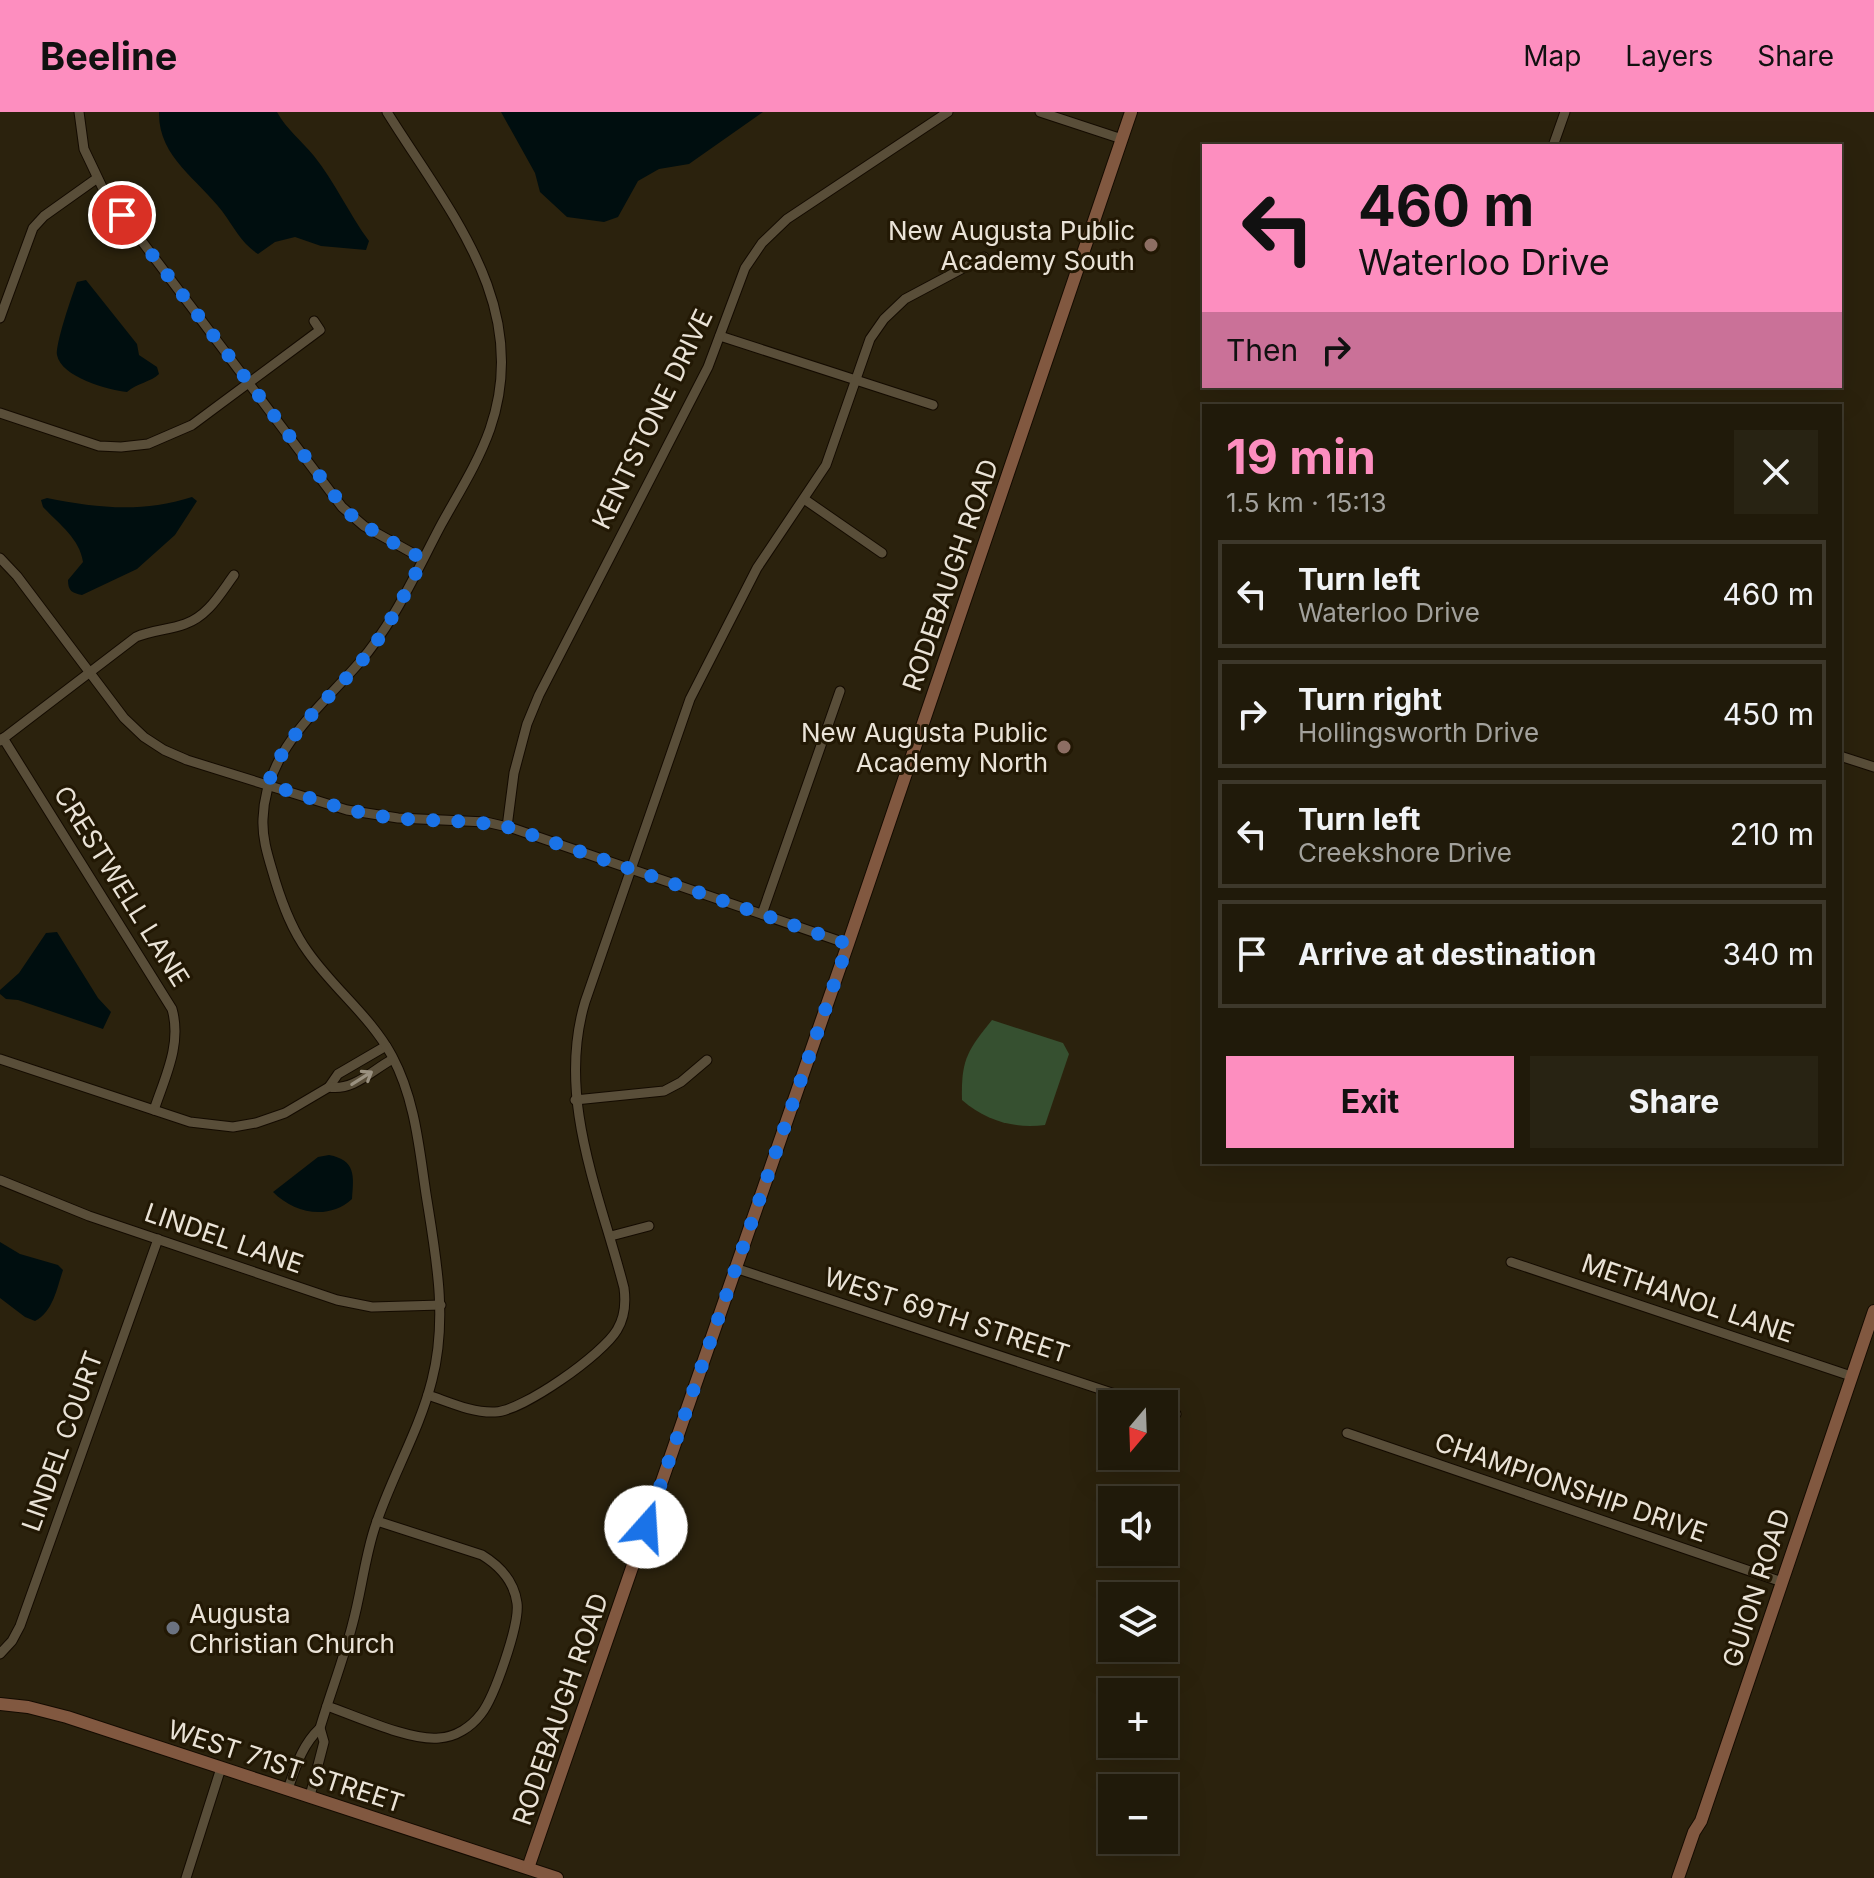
<!DOCTYPE html>
<html lang="en">
<head>
<meta charset="utf-8">
<style>
  body { margin:0; font-family:Inter,sans-serif; background:#282313; color:#f1f3f6; height:100vh; display:flex; flex-direction:column; font-size:30px; white-space:nowrap }
  * { box-sizing:border-box; margin:0 }
  p { font-size:26px; color:#a2a19c }
  .icon { flex:none; width:44px; height:44px; fill:none; stroke:currentColor; stroke-width:2; stroke-linecap:round; stroke-linejoin:round }
  .map { position:relative; flex:1; overflow:hidden }
  .sheet { position:absolute; left:1202px; top:292px; width:640px; height:760px; display:flex; flex-direction:column; background:#201a0a; border-radius:0px; box-shadow:0 8px 32px #0002,0 0 0 2px #3d382b }
  .sheet>* { flex:none }
  .guide { position:absolute; left:1202px; top:32px; width:640px; height:244px; border-radius:0px; box-shadow:0 8px 32px #0002,0 0 0 2px #3d382b; background:#fd8ebf; color:#111; overflow:hidden }
  .needle { width:52px; rotate:199deg }
  .tools { position:absolute; left:1098px; top:1278px; display:grid; gap:16px }
  .tools a { display:grid; place-items:center; width:80px; height:80px; border-radius:0px; background:#201a0a; box-shadow:0 8px 32px #0002,0 0 0 2px #3d382b; font-size:40px }
  .pin { position:absolute; display:grid; place-items:center; width:68px; height:68px; color:#fff; margin:-34px; border:4px solid #fff; border-radius:50%; box-shadow:0 2px 8px #0007 }
  .me { position:absolute; width:88px; margin:-44px; rotate:19deg; stroke-linejoin:round; filter:drop-shadow(0 0 6px #0008) }
  .turn { display:flex; align-items:center; gap:28px; height:168px; padding:0 24px; font-size:36px }
  .turn .icon { width:104px; height:104px; stroke-width:2.5 }
  .turn b { display:block; font-size:56px; line-height:68px }
  .then { display:flex; align-items:center; height:76px; padding:0 24px; background:#0003; gap:16px; font-size:30px }
  .round { display:grid; place-items:center; flex:none; width:84px; height:84px; border-radius:0px; background:#282313 }
  .head { display:flex; align-items:center; justify-content:space-between; height:136px; padding:0 24px }
  h1 { font-size:48px; font-weight:700; line-height:60px; color:#fd8ebf }
  .primary-button { display:flex; gap:16px; margin-top:auto; padding:16px 24px }
  .primary-button a { flex:1; height:92px; border-radius:0px; background:#fd8ebf; color:#111; font-size:32px; font-weight:700; line-height:92px; text-align:center }
  .primary-button a+a { background:#282313; color:#f1f3f6 }
  ul { padding:0; list-style:none }
  li { display:flex; align-items:center; gap:24px; height:108px; margin:0 16px 12px; padding:0 8px; border:4px solid #3d382b; border-radius:0px }
  li div { flex:1 }
  li b { display:block; font-size:30px }
  li em { font-style:normal }
  header { display:flex; align-items:center; gap:48px; box-sizing:border-box; height:112px; padding:0 40px; background:#fd8ebf; color:#111 }
  header strong { font-size:38px }
  nav { display:flex; gap:44px; margin-inline-start:auto; font-size:28px }
  .map>svg:first-child { display:block }
  .green { fill:#365030 }
  .water { fill:#000e0f }
  .lines { fill:none; stroke-linecap:round; stroke-linejoin:round }
  .street-casing { stroke:#140b00; stroke-width:11 }
  .secondary-casing { stroke:#140b00; stroke-width:14 }
  .street { stroke:#594e39; stroke-width:9 }
  .secondary { stroke:#815840; stroke-width:12 }
  .oneway { stroke:#9a9180 }
  .route { stroke:#1a73e8; stroke-width:14; stroke-dasharray:0 25.2 }
  .education-dot { fill:#8d6e63; stroke:#221804; stroke-width:3 }
  .worship-dot { fill:#6b7280; stroke:#221804; stroke-width:3 }
  .labels { text-anchor:middle; dominant-baseline:central; stroke-width:6; stroke-linejoin:round; paint-order:stroke }
  .poi-label { font-size:26px; fill:#eae3d7; stroke:#221804; text-anchor:end }
  .street-label { font-size:26px; fill:#eae3d7; stroke:#221804 }
</style>
</head>
<body>
<header>
<strong>Beeline</strong>
<nav><a>Map</a><a>Layers</a><a>Share</a></nav>
</header>
<div class="map">
<svg width="1874" height="1766" viewBox="0 0 1874 1766">
  <rect width="100%" height="100%" fill="#2b220d"/>
  <path class="green" d="M992,908L1063,931L1069,942L1045,1013C1015,1017 986,1009 962,988C961,948 967,939 992,908Z"/>
  <g class="water">
    <path d="M159,0H277C287,18 301,28 314,44C335,70 349,102 369,129L366,138L321,134L295,125L275,130L258,142C241,131 234,115 222,99C198,67 158,45 159,0Z"/>
    <polygon points="501,0 763,0 689,52 659,57 638,69 618,105 604,110 567,105 540,80 535,61"/>
    <path d="M86,168L137,232L139,243L157,255L159,262C151,270 137,271 127,280C108,278 61,265 57,243C55,233 72,183 77,170Z"/>
    <path d="M192,385L197,389L175,423L137,457L82,483C72,481 68,479 68,468L83,450C80,427 59,412 43,395L41,388L47,386C97,396 142,401 192,385Z"/>
    <polygon points="57,820 98,886 111,900 103,917 18,888 6,887 0,882 0,878 19,861 46,821"/>
    <path d="M329,1043C356,1048 354,1064 352,1087C328,1109 294,1101 273,1080L318,1045Z"/>
    <path d="M0,1130L20,1142L58,1153L63,1158C57,1176 53,1200 35,1209L25,1205L0,1186Z"/>
  </g>
  <g class="lines">
    <defs>
      <g id="street">
        <polyline points="79,0 84,37 104,79 342,395 364,414 423,447"/>
        <polyline points="1040,0 1122,27"/>
        <polyline points="1553,34 1565,0"/>
        <polyline points="0,206 33,116 44,104 96,67"/>
        <polyline points="720,224 933,293"/>
        <polyline points="0,301 99,334 121,335 148,332 192,313 320,218 314,209"/>
        <polyline points="804,387 882,441"/>
        <polyline points="0,446 17,464 124,606 144,625 164,638 187,648 347,698 398,706 486,710 512,716 848,832"/>
        <path d="M3,626L172,897C182,932 165,965 154,998"/>
        <path d="M0,629L136,525C152,518 169,518 185,512C208,504 220,482 234,463"/>
        <polyline points="1840,644 1874,655"/>
        <polyline points="507,715 514,661 527,612 539,583 708,255 745,156 762,131 787,107 948,0"/>
        <polyline points="762,802 840,579"/>
        <polyline points="0,947 190,1010 233,1015 256,1011 285,1001 329,975 338,962 386,934"/>
        <path d="M329,975C354,979 372,958 393,947"/>
        <polyline points="575,988 664,979 681,970 707,948"/>
        <polyline points="0,1068 89,1104 337,1188 372,1195 441,1193"/>
        <polyline points="611,1124 649,1114"/>
        <polyline points="1511,1150 1851,1264"/>
        <polyline points="735,1156 1145,1292"/>
        <path d="M428,1283C449,1290 472,1301 495,1300C523,1299 603,1242 617,1218C625,1205 626,1191 624,1176C600,1082 556,987 585,890L690,587L757,456L826,353L870,227L884,207L905,187L984,145"/>
        <polyline points="1164,1298 1176,1302"/>
        <polyline points="1347,1321 1782,1470"/>
        <polyline points="0,1542 12,1529 20,1514 158,1127"/>
        <path d="M327,1594C356,1604 410,1629 439,1626C456,1625 471,1615 481,1602C494,1586 520,1512 517,1491C514,1469 500,1454 482,1443L377,1409"/>
        <path d="M288,1677C296,1654 302,1633 320,1616C330,1582 343,1549 352,1514C361,1482 364,1450 374,1418C390,1367 419,1320 432,1268C448,1206 436,1145 426,1082C419,1035 415,987 392,944C371,905 334,877 308,840C292,818 283,794 275,768C269,747 262,728 263,707C265,639 318,598 359,551C394,511 416,460 441,413C458,382 478,351 490,317C533,194 448,98 387,0"/>
        <polyline points="310,1684 324,1630 320,1616"/>
        <polyline points="186,1766 221,1656"/>
      </g>
      <g id="secondary">
        <polyline points="0,1592 28,1595 67,1605 557,1766"/>
        <polyline points="528,1756 848,832 1131,0"/>
        <polyline points="1678,1766 1694,1720 1701,1709 1874,1199"/>
      </g>
    </defs>
    <use href="#street" class="street-casing"/>
    <use href="#secondary" class="secondary-casing"/>
    <use href="#street" class="street"/>
    <use href="#secondary" class="secondary"/>
  </g>
  <defs><path id="oneway-shaft" d="M-6 0H5M1.5-3L5.5 0L1.5 3" fill="none" stroke-width="1.6" stroke-linecap="round" stroke-linejoin="round" transform="scale(2)"/></defs>
  <use class="oneway" href="#oneway-shaft" transform="translate(362 966) rotate(-32)"/>
  <g class="lines">
    <path class="route" d="M122,103L347,400L379,423L423,447C407,478 391,511 370,539C334,584 287,617 268,672C310,686 350,701 394,706C434,710 473,707 512,716L848,832L646,1415"/>
  </g>
  <g class="education-dot">
    <circle cx="1151" cy="133" r="8"/>
    <circle cx="1064" cy="635" r="8"/>
  </g>
  <circle class="worship-dot" cx="173" cy="1516" r="8"/>
  <g class="labels">
    <g class="poi-label">
      <text x="1135" y="118">New Augusta Public<tspan x="1135" dy="30">Academy South</tspan></text>
      <text x="1048" y="620">New Augusta Public<tspan x="1048" dy="30">Academy North</tspan></text>
      <text x="189" y="1501" text-anchor="start">Augusta<tspan x="189" dy="30">Christian Church</tspan></text>
    </g>
    <g class="street-label">
      <text transform="translate(652 307) rotate(-64)">KENTSTONE DRIVE</text>
      <text transform="translate(950 463) rotate(-71)">RODEBAUGH ROAD</text>
      <text transform="translate(122 774) rotate(58)">CRESTWELL LANE</text>
      <text transform="translate(224 1126) rotate(19)">LINDEL LANE</text>
      <text transform="translate(1688 1186) rotate(19)">METHANOL LANE</text>
      <text transform="translate(947 1203) rotate(18)">WEST 69TH STREET</text>
      <text transform="translate(62 1329) rotate(-70)">LINDEL COURT</text>
      <text transform="translate(1571 1375) rotate(19)">CHAMPIONSHIP DRIVE</text>
      <text transform="translate(1756 1476) rotate(-72)">GUION ROAD</text>
      <text transform="translate(560 1597) rotate(-71)">RODEBAUGH ROAD</text>
      <text transform="translate(286 1654) rotate(18)">WEST 71ST STREET</text>
    </g>
  </g>
</svg>
<div class="tools">
<a><svg class="needle" viewBox="-14 -14 28 28"><path d="M0-13l5 13h-10z" fill="#e53935"/><path d="M0 13l5-13h-10z" fill="#a2a19c"/></svg></a>
<a><svg class="icon" aria-label="sound" viewBox="0 0 24 24"><path d="M4 9h4l5-4v14l-5-4H4zM17 9q2 3 0 6"/></svg></a>
<a><svg class="icon" aria-label="layers" viewBox="0 0 24 24"><path d="M12 4l9 5-9 5-9-5zM3 14l9 5 9-5"/></svg></a>
<a>+</a>
<a>−</a>
</div>
<div class="pin" style="left:122px;top:103px;background:#d93025"><svg class="icon" aria-label="arrive" viewBox="0 0 24 24"><path d="M6 21V4h12l-3 4 3 4H6"/></svg></div>
<svg class="me" style="left:646px;top:1415px" viewBox="-20 -20 40 40"><circle r="19" fill="#fff"/><path d="M0-13L10 11 0 6-10 11z" fill="#1a73e8"/></svg>
<div class="guide">
<div class="turn"><svg class="icon" aria-label="left" viewBox="0 0 24 24"><path d="M17 20v-9H6M10 6l-5 5 5 5"/></svg><div><b>460 m</b>Waterloo Drive</div></div>
<div class="then">Then<svg class="icon" aria-label="right" viewBox="0 0 24 24"><path d="M7 20v-9h11M14 6l5 5-5 5"/></svg></div>
</div>
<section class="sheet">
<div class="head"><div><h1>19 min</h1><p>1.5 km · 15:13</p></div><a class="round"><svg class="icon" aria-label="close" viewBox="0 0 24 24"><path d="M6 6l12 12M18 6L6 18"/></svg></a></div>
<ul>
<li><svg class="icon" aria-label="left" viewBox="0 0 24 24"><path d="M17 20v-9H6M10 6l-5 5 5 5"/></svg><div><b>Turn left</b><p>Waterloo Drive</p></div><em>460 m</em></li>
<li><svg class="icon" aria-label="right" viewBox="0 0 24 24"><path d="M7 20v-9h11M14 6l5 5-5 5"/></svg><div><b>Turn right</b><p>Hollingsworth Drive</p></div><em>450 m</em></li>
<li><svg class="icon" aria-label="left" viewBox="0 0 24 24"><path d="M17 20v-9H6M10 6l-5 5 5 5"/></svg><div><b>Turn left</b><p>Creekshore Drive</p></div><em>210 m</em></li>
<li><svg class="icon" aria-label="arrive" viewBox="0 0 24 24"><path d="M6 21V4h12l-3 4 3 4H6"/></svg><div><b>Arrive at destination</b></div><em>340 m</em></li>
</ul>
<div class="primary-button"><a>Exit</a><a>Share</a></div>
</section>
</div>
</body>
</html>
